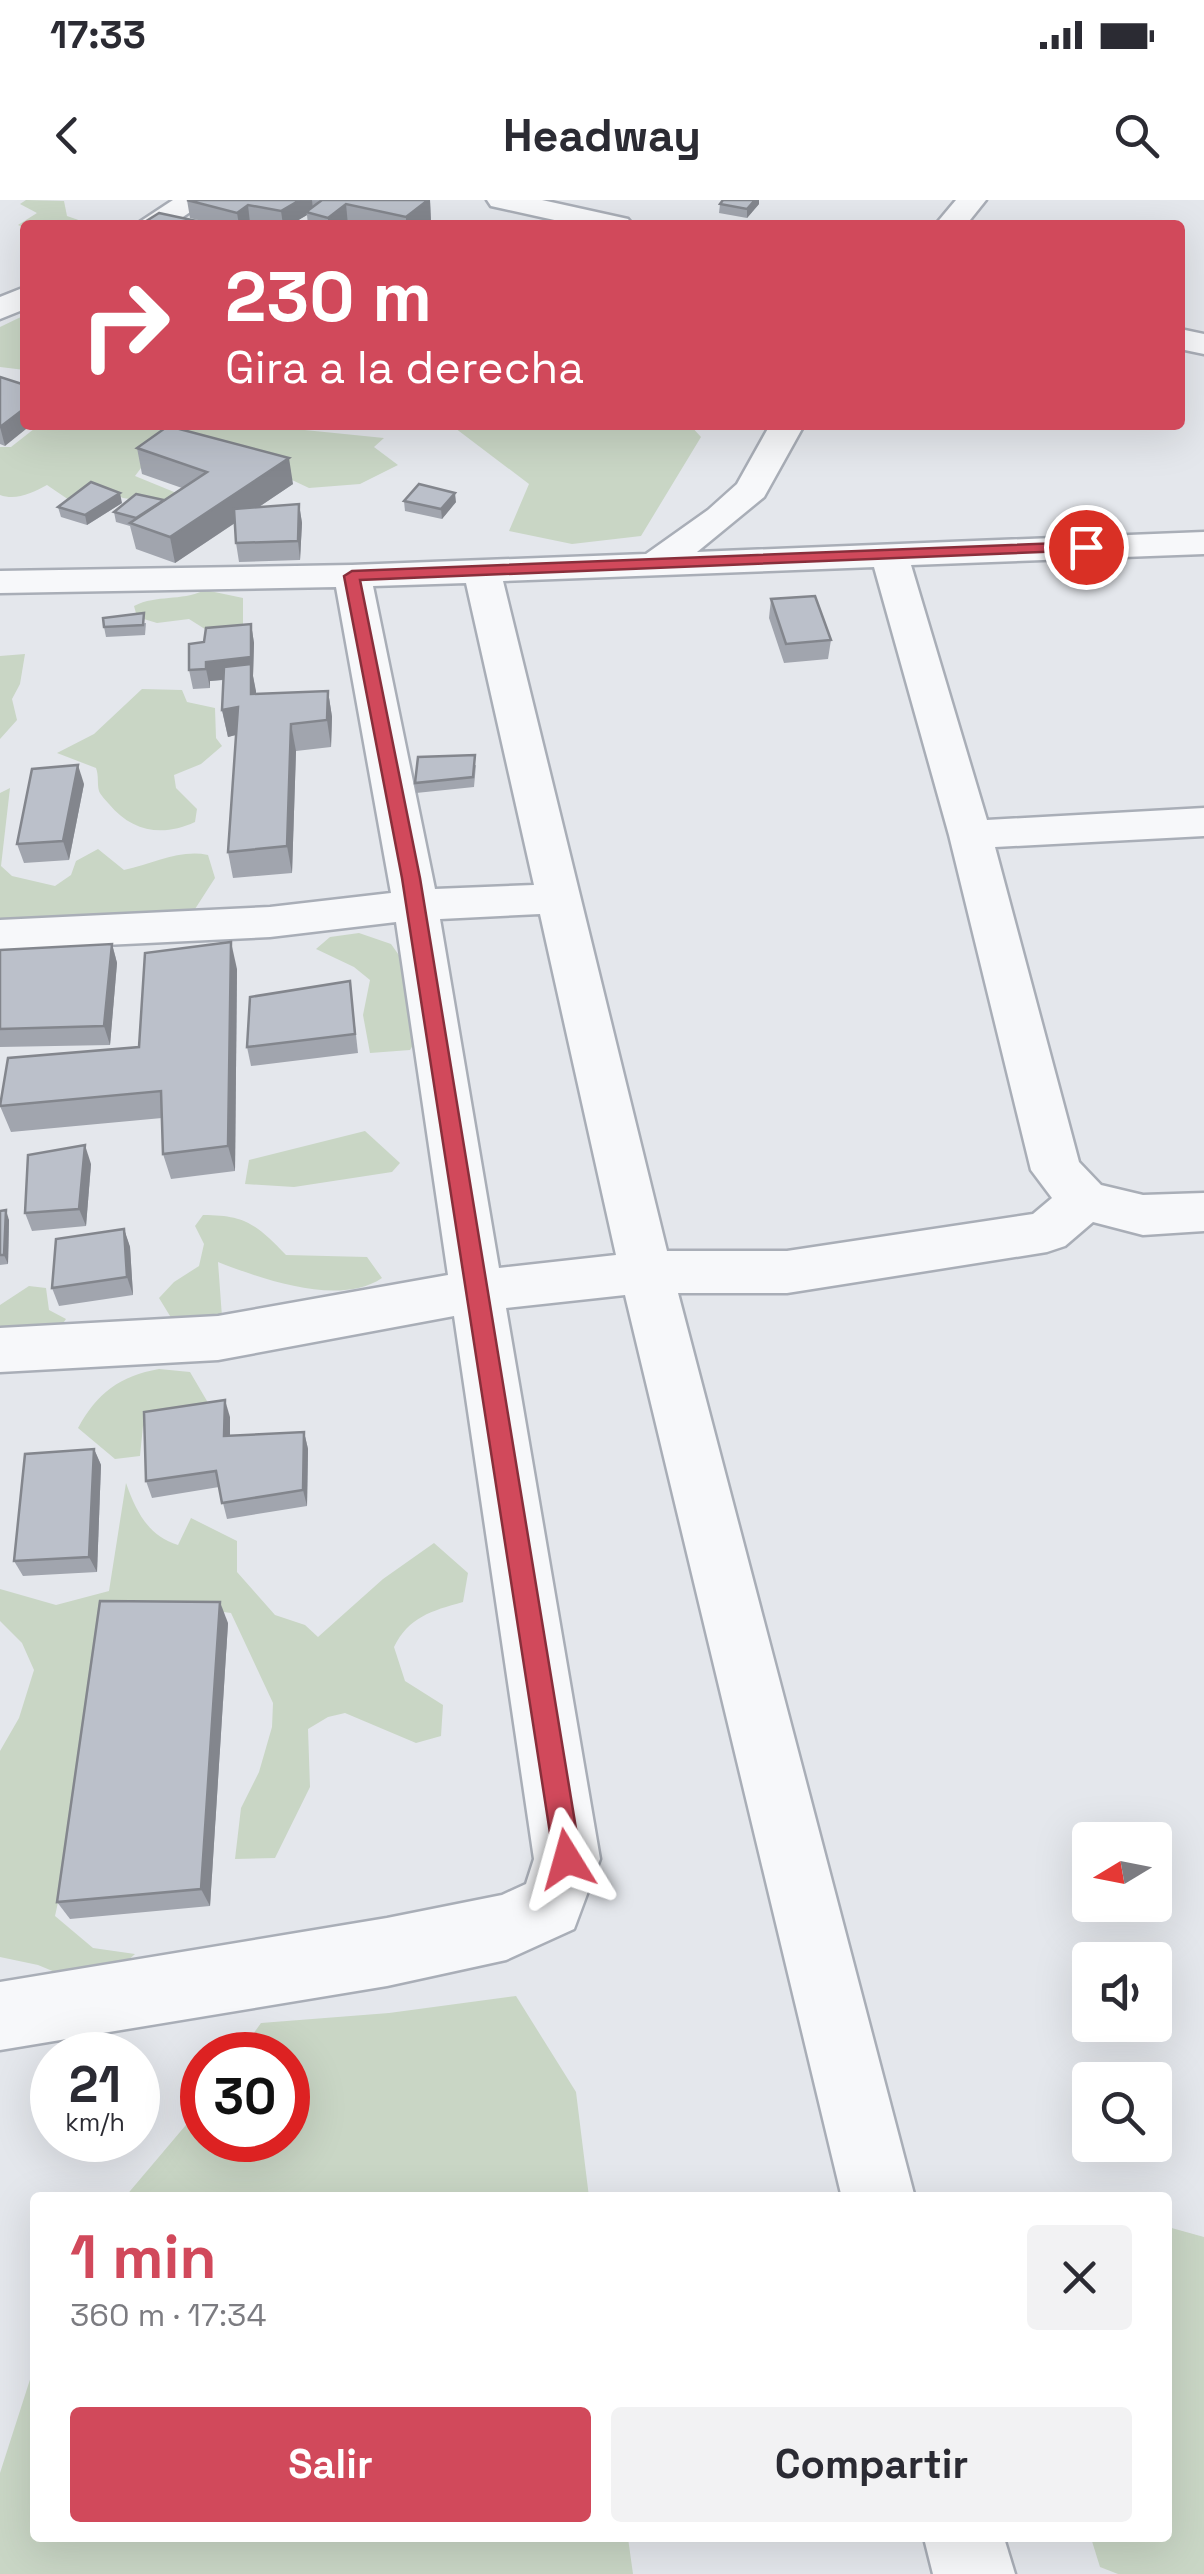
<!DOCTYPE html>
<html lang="es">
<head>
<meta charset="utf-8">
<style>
  body { margin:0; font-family:"Space Grotesk",sans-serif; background:#f2f2f3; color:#2b2b33; height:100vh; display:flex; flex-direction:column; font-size:38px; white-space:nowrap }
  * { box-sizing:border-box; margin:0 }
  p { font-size:32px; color:#7c7c81 }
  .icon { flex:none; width:55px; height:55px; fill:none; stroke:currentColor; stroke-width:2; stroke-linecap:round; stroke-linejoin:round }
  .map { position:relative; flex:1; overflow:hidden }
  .panel { position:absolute; left:30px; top:1992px; width:1142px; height:350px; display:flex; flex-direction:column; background:#fff; border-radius:10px; box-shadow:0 10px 40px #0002 }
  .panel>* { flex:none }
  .banner { position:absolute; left:20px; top:20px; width:1165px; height:210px; border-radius:10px; box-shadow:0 10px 40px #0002; background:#d1495b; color:#fff; overflow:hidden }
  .needle { width:65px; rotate:260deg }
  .tools { position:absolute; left:1072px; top:1622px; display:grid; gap:20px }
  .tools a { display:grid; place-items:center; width:100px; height:100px; border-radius:10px; background:#fff; box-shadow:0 10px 40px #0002; font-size:50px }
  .speed { position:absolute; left:30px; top:1832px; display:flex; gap:20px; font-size:50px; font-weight:700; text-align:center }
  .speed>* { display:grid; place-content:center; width:130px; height:130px; border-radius:50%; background:#fff; box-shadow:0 10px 40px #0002; line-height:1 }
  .speed small { font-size:25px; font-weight:400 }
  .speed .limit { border:15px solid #d22; background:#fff; color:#111 }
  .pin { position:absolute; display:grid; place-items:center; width:85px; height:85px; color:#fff; margin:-42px; border:5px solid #fff; border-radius:50%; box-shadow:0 2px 10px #0007 }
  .me { position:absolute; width:110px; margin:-55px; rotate:352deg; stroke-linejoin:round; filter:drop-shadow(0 0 8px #0008) }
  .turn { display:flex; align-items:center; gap:35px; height:210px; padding:0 40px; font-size:45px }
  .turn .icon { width:130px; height:130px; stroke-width:2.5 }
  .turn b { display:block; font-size:70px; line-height:85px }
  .round { display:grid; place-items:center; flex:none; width:105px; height:105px; border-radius:10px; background:#f2f2f3 }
  .summary { display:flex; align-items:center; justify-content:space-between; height:170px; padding:0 40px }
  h1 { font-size:60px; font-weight:800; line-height:75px; color:#d1495b }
  .cta { display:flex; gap:20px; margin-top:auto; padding:20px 40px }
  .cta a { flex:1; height:115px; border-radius:10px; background:#d1495b; color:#fff; font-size:40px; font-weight:800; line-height:115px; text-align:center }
  .cta a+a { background:#f2f2f3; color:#2b2b33 }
  .status { display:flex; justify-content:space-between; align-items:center; height:70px; padding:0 50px; background:#fff; direction:ltr }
  .status svg { height:28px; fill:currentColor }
  header { display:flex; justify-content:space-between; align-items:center; height:130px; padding:0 40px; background:#fff; font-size:45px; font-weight:800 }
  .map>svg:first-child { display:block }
  .green { fill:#c9d6c5 }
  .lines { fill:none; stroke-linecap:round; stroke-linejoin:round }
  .minor-casing { stroke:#a9aeb7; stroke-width:5 }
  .minor { fill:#f7f8fa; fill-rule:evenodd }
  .wall { fill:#a1a5ae }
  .shaded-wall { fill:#83868d }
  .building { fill:#bbc0ca; stroke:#83868d; stroke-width:2.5 }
  .route { fill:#d1495b; stroke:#882f3b; stroke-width:2.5 }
</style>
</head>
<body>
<div class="status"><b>17:33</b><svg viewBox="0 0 49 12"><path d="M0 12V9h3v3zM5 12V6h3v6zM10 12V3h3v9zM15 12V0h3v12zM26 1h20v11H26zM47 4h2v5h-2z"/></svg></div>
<header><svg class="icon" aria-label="back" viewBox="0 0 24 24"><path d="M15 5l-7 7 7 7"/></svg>Headway<svg class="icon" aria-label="search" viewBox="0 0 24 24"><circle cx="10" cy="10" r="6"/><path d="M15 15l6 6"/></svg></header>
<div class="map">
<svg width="1204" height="2374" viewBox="0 0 1204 2374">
  <rect width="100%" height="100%" fill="#e4e7ec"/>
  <g class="green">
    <polygon points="26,0 64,1 67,16 93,25 25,25 25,28 18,25 37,13 20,4"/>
    <polygon points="25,115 25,170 0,167 0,127"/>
    <path d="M39,225H255L384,238L374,247L398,265L360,284L309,288L275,272L147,260L135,276L179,294L166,304L123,298L102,289L69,300L47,285C32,293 16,301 0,295V247H11Z"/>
    <polygon points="451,225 690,225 701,237 641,336 572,344 509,331 529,284"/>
    <path d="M205,390L243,398V424L208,431L189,419L157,423L137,417L134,406C158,394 179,402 205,390Z"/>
    <polygon points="25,454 20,484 12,499 17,520 0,539 0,456"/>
    <path d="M142,489L182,490L187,502L215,508L216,538L222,546L201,564L174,575L176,588L197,609L195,622C163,637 132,632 109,604C108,603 99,593 99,591C97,584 99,576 96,568L57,553L94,534Z"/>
    <path d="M10,588L1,666L12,676L55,686L71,675L76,661L98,649L124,670C153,664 180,649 208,655L215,678L186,723L0,742V593Z"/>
    <polygon points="359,733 391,744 408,768 406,801 420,834 410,850 370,853 363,815 370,780 354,767 316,749 330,737"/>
    <polygon points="365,931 400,963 392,972 294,987 245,984 249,960"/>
    <path d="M203,1015C246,1015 257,1025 286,1055L367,1057L382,1078C339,1107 262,1079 218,1062L222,1117L178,1129L159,1098L174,1082L199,1066L204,1044L195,1026Z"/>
    <polygon points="29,1086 46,1088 49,1110 66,1119 59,1129 0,1136 0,1105"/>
    <path d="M159,1169L190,1172L207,1201L208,1214L143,1226L140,1256L115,1259L78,1228C97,1193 120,1176 159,1169Z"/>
    <path d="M126,1283C136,1311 148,1336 178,1345L191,1318L237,1341V1372L275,1415L305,1425L318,1437L383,1379L434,1343L468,1373L463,1402C431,1411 409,1417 394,1447L405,1481L443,1505L441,1536L416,1543L345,1513L328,1517L308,1529L310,1587L275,1658L235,1659L241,1608L259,1572L272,1527L273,1503L231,1413L172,1405L74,1629L55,1716L93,1748L135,1754L96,1789L38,1765L0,1757V1551L19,1518L34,1470L22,1443L0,1421V1389L56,1405L109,1391Z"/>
    <polygon points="516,1796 576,1892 589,1997 125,1997 202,1906 202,1940 288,1940 288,1855 238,1855 261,1823 389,1813"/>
    <polygon points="1168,2027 1204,2037 1204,2374 1118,2374 1100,2367 1091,2338 1168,2338"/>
    <polygon points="35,2164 35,2338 628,2338 633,2374 0,2374 0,2273"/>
  </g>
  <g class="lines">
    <defs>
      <g id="minor">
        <polygon points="173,0 208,0 171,25 135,25"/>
        <polygon points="487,0 542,0 628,19 633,25 577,25 491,6"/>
        <polygon points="956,0 986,0 966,25 935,25"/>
        <polygon points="25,87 25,109 0,119 0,97"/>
        <polygon points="1180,129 1204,134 1204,154 1180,149"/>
        <path d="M770,225H804L764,297L697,352L1204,332V354L911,365L987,620L1204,608V636L995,647L1079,962L1101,985L1143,995L1204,993V1031L1143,1035L1093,1022L1065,1046L1047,1052L787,1093H678L915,1998H842L625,1095L506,1108L600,1659L574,1729L506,1760L387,1786L0,1850V1782L387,1718L502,1695L526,1684L534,1659L454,1116L218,1160L0,1172V1128L218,1116L448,1075L396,722L270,737L0,750V720L270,707L391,693L336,387L0,393V371L352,365L646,354L708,310L737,284ZM874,367L949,635L1031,970L1052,998L1033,1014L787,1051H667L503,381ZM466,383L534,685L435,689L373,386ZM540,714L616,1055L499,1068L440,719Z"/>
        <polygon points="924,2338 1004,2338 1015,2374 933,2374"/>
      </g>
    </defs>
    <use href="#minor" class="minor-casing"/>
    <use href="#minor" class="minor"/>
  </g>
  <g class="wall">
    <polygon points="187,0 430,0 431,23 429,25 308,25 307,15 290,25 263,25 250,23 247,25 218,25 190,18"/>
    <polygon points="723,0 759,0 759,4 747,18 719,13 720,4"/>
    <polygon points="0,177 5,246 0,244"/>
    <polygon points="137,248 293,284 259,307 299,304 302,323 300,360 239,362 236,343 235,323 175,363 136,349 130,326 116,322 114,312 164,300 182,288 142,274"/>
    <polygon points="404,301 456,302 442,319 405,311"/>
    <polygon points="122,303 87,325 61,317 58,307"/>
    <polygon points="771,399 831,440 828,459 784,463 769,418"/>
    <polygon points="146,423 145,435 106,437 104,427"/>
    <polygon points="251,424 254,443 253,476 256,494 328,491 332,517 331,547 296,551 292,673 233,678 228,652 236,535 228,537 222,510 224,480 210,481 210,488 193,489 189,470 204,442"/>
    <polygon points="476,565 474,587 416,593 415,583"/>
    <polygon points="84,584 69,660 24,663 17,644"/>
    <polygon points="112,744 117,763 110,845 0,847 0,750"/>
    <polygon points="237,769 235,971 171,979 163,954 162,918 11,932 0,906 139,847"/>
    <polygon points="350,781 358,853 251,866 247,847"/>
    <polygon points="91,964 86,1026 32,1031 25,1013"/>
    <polygon points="0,1011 9,1020 8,1064 0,1065"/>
    <polygon points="124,1029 130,1047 133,1095 59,1106 52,1088"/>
    <polygon points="230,1217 230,1236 304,1232 308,1249 307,1306 227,1319 219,1287 152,1298 146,1281"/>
    <polygon points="94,1249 101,1265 97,1372 23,1376 14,1361"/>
    <polygon points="228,1423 210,1706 70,1719 57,1702"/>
  </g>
  <g class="shaded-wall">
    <polygon points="300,0 312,0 313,10 306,12 307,15 290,25 283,25 281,11"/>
    <polygon points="428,0 430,0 431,23 429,25 406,25 406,17"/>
    <polygon points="755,0 759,0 759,4 747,18 747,9"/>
    <polygon points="346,4 348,25 328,25 328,18"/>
    <polygon points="248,5 250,23 247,25 239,25 237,13"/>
    <polygon points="25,208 25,225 31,225 5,246 0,227"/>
    <polygon points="289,258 293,284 175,363 170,337"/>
    <polygon points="120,293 122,303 87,325 85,315"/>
    <polygon points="455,293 456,302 442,319 441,309"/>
    <polygon points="299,304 302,323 300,360 298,341"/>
    <polygon points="251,424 254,443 253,476 256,491 255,521 251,494 251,477 210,481 210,488 206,469 206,462"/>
    <polygon points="328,491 332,517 331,547 327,520"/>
    <polygon points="238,507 243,533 228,537 222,510"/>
    <polygon points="291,524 296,551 292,673 287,646"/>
    <polygon points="78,565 84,584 69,660 63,641"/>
    <polygon points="231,742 237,769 235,971 228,946"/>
    <polygon points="112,744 117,763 110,845 104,826"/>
    <polygon points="85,945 91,964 86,1026 79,1009"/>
    <polygon points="6,1010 9,1020 8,1064 4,1055"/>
    <polygon points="124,1029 130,1047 133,1095 127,1077"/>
    <polygon points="225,1200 230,1217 230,1253 224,1236"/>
    <polygon points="304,1232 308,1249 307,1306 303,1290"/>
    <polygon points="94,1249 101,1265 97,1372 89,1357"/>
    <polygon points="220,1402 228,1423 210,1706 201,1689"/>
  </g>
  <g class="building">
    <polygon points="187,0 300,0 281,11 248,5 237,13"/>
    <polygon points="322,0 428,0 406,17 346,4 328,18 306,12"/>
    <polygon points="723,0 755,0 747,9 720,4"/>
    <polygon points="159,13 215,25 140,25"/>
    <polygon points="0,177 25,185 25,208 0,227"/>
    <polygon points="168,226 289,258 170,337 130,323 207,272 137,248"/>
    <polygon points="91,282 120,293 85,315 58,307"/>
    <polygon points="419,284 455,293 441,309 404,301"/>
    <polygon points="136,294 164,300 136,318 114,312"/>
    <polygon points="299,304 298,341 236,343 234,309"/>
    <polygon points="815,396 831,440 786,444 771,399"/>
    <polygon points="144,413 143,425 104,427 103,418"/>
    <polygon points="251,424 251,457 206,462 206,469 189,470 189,444 204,442 206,428"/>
    <polygon points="251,464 251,494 328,491 327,520 291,524 287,646 228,652 238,507 222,510 224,467"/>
    <polygon points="475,555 473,577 415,583 418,557"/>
    <polygon points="78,565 63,641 17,644 32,569"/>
    <polygon points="231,742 228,946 163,954 161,891 0,906 8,858 139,847 145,753"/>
    <polygon points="112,744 104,826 0,829 0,750"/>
    <polygon points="350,781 355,834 247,847 250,797"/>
    <polygon points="85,945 79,1009 25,1013 28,955"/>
    <polygon points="6,1010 4,1055 0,1055 0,1011"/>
    <polygon points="124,1029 127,1077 52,1088 56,1039"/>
    <polygon points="225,1200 224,1236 304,1232 303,1290 222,1303 216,1271 146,1281 144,1212"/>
    <polygon points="94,1249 89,1357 14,1361 25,1254"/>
    <polygon points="100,1401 220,1402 201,1689 57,1702"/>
  </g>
  <polygon class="route" points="1086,342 1093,347 1091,350 360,380 420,678 581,1659 577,1668 567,1672 558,1668 554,1659 402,678 344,376 352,371"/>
</svg>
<div class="tools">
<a><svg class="needle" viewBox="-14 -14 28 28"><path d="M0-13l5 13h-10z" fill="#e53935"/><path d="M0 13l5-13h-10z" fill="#7c7c81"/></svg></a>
<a><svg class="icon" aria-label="sound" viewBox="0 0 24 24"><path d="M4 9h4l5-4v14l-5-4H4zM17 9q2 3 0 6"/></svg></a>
<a><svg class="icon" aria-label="search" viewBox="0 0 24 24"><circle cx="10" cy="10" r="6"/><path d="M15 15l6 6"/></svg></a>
</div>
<div class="speed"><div>21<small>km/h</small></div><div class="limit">30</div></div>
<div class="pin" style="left:1086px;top:347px;background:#d93025"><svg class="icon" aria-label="arrive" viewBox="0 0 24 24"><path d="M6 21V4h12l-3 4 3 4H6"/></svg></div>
<svg class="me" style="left:567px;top:1659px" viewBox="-20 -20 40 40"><path d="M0-17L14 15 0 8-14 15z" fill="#d1495b" stroke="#fff" stroke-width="4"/></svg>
<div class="banner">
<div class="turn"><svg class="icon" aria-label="right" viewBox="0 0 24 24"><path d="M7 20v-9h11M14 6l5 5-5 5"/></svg><div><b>230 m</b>Gira a la derecha</div></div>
</div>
<section class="panel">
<div class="summary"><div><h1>1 min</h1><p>360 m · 17:34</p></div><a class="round"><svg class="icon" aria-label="close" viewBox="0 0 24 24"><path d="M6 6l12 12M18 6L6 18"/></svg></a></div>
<div class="cta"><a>Salir</a><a>Compartir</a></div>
</section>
</div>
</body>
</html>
